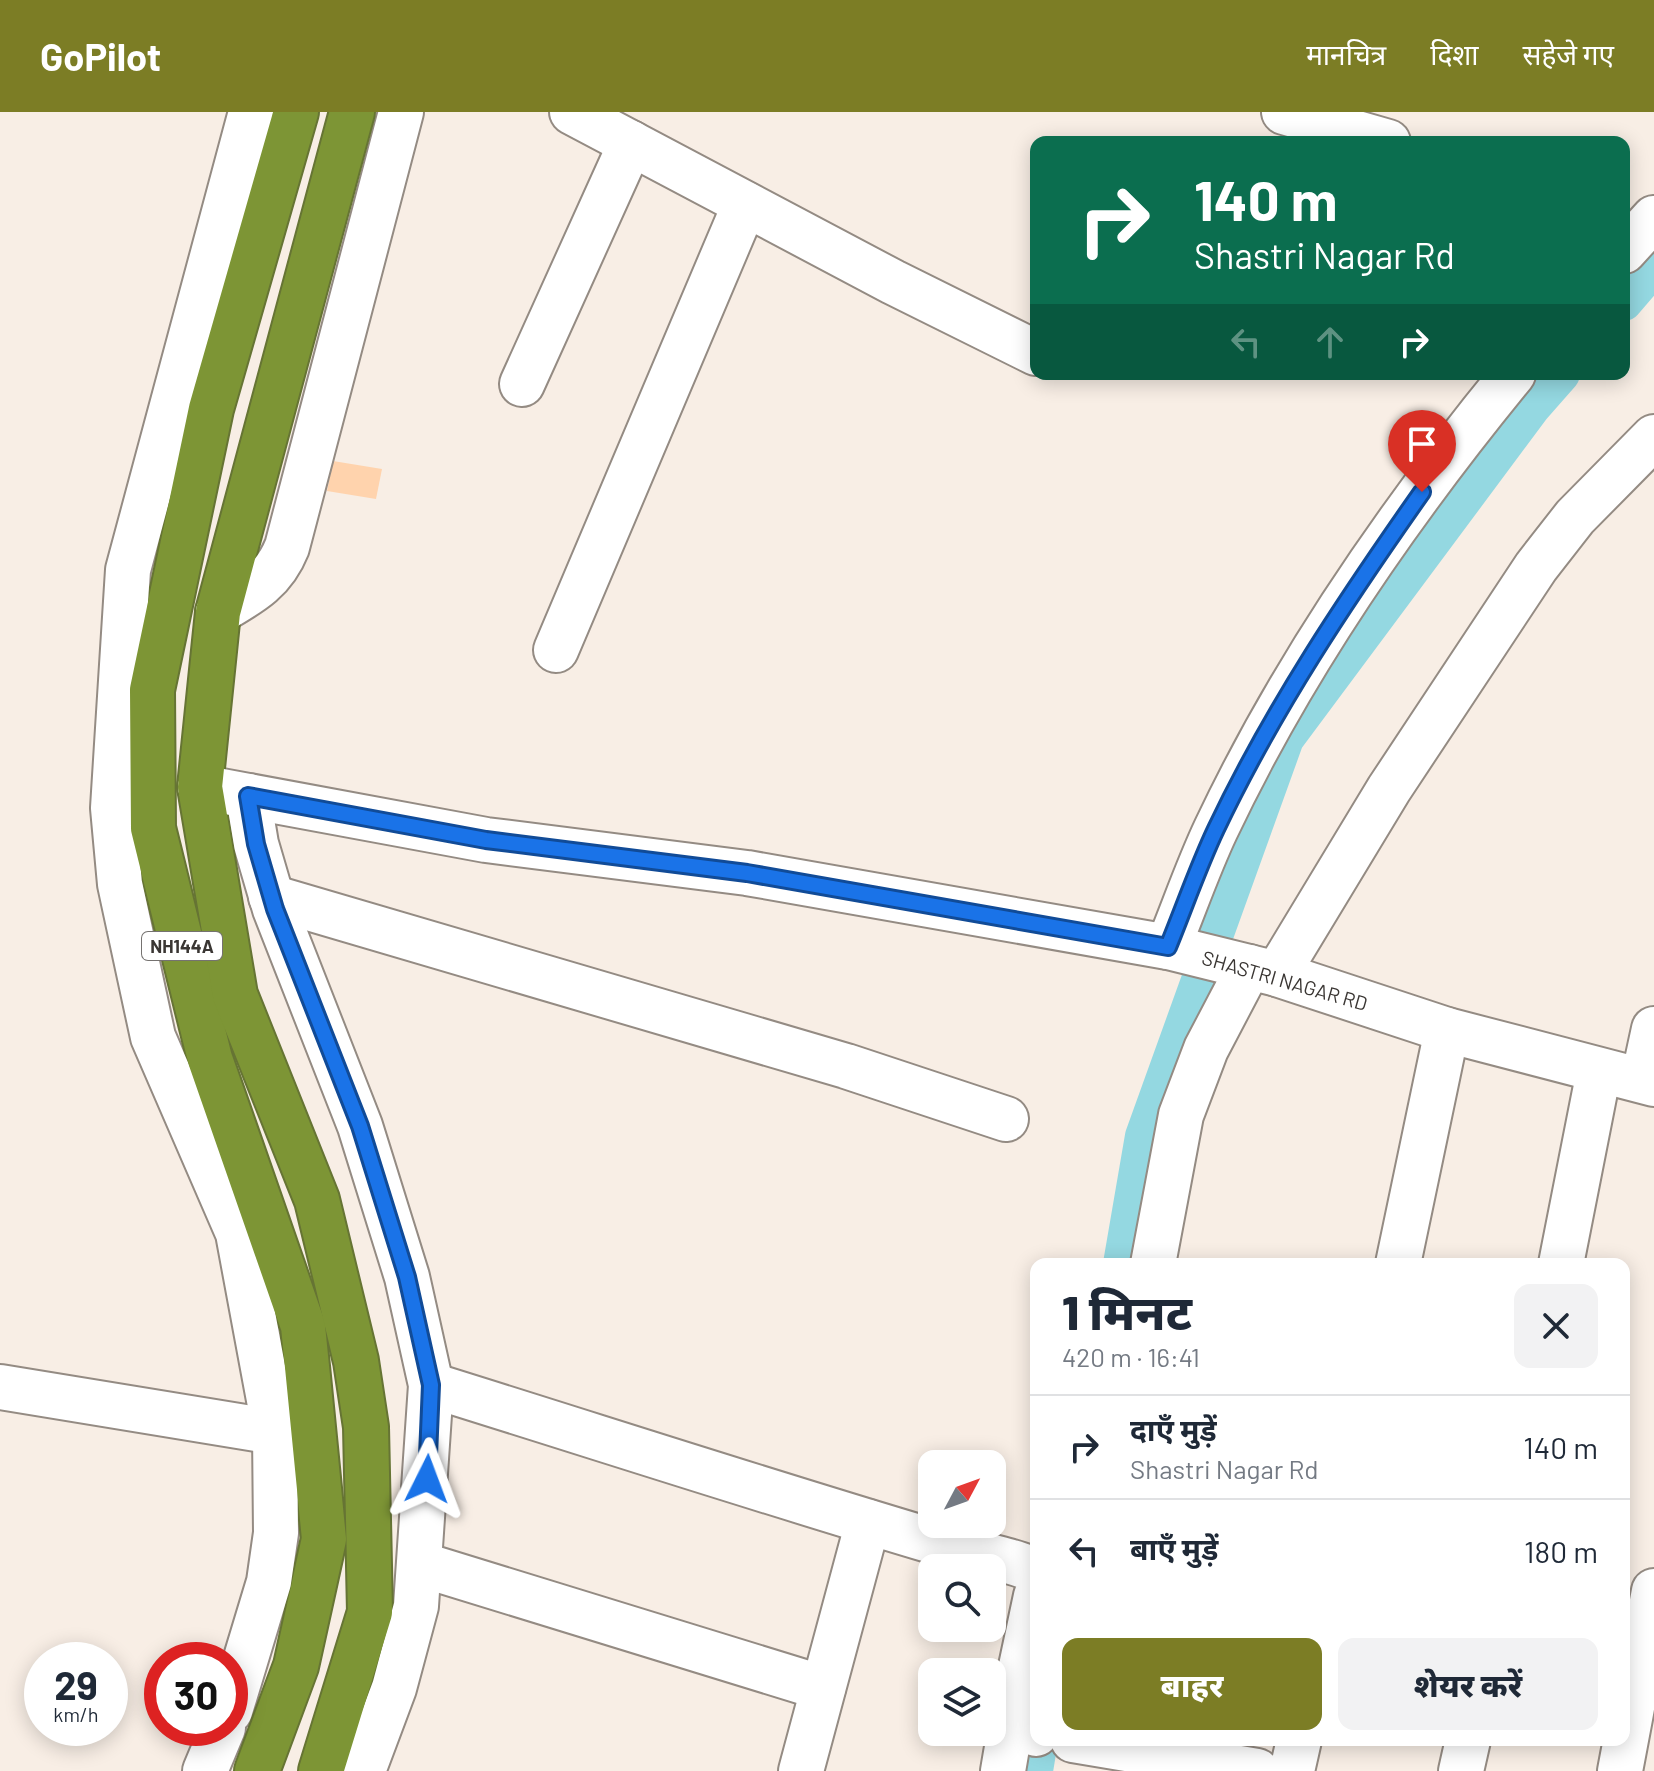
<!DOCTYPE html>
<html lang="hi">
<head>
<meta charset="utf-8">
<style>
  body { margin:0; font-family:Barlow,"Noto Sans Devanagari",sans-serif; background:#f2f2f3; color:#1f2937; height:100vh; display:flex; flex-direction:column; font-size:30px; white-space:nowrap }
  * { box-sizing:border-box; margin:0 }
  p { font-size:26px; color:#747a83 }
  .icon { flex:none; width:44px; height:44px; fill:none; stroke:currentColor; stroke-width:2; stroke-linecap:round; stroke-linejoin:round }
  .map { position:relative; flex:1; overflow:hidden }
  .details { position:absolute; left:1030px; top:1146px; width:600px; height:488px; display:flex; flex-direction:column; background:#fff; border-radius:16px; box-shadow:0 4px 20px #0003 }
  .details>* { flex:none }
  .banner { position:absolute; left:1030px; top:24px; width:600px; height:244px; border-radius:16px; box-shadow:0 4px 20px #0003; background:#0b6e4f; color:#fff; overflow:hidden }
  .needle { width:52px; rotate:49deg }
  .controls { position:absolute; left:918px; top:1338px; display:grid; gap:16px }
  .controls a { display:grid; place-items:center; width:88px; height:88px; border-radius:16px; background:#fff; box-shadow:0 4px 20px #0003; font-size:40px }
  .speed { position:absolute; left:24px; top:1530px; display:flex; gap:16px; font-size:40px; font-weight:700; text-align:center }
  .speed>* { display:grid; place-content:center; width:104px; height:104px; border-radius:50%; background:#fff; box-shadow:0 4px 20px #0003; line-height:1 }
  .speed small { font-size:20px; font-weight:400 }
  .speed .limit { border:12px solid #d22; background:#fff; color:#111 }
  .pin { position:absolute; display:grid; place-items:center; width:68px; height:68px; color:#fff; margin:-82px -34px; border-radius:50% 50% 50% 0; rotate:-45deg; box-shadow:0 0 8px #0007 }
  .pin .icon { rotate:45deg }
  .me { position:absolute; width:88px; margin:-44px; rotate:3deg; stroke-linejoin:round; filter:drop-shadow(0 0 6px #0008) }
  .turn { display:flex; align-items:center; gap:28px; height:168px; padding:0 32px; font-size:36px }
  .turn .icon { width:104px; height:104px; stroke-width:2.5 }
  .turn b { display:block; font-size:56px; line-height:68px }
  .lanes { display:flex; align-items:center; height:76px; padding:0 32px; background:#0003; justify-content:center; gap:40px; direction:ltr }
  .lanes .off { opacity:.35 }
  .round { display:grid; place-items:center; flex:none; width:84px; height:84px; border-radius:16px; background:#f2f2f3 }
  .headline { display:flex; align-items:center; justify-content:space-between; height:136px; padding:0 32px }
  h1 { font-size:48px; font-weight:800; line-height:60px }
  .button { display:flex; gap:16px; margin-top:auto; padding:16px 32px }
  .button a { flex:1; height:92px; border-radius:16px; background:#7c7d25; color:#fff; font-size:32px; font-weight:800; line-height:92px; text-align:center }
  .button a+a { background:#f2f2f3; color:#1f2937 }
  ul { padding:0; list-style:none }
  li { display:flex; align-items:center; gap:24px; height:104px; padding:0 32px; border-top:2px solid #e0e1e3 }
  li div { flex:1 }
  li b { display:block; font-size:30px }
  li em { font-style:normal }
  header { display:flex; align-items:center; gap:48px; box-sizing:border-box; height:112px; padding:0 40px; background:#7c7d25; color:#fff }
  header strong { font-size:38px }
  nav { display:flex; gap:44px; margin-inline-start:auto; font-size:28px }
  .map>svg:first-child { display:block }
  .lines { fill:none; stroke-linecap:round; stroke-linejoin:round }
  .canal { stroke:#94d8e1; stroke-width:36 }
  .building { fill:#ffd3ad }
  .minor-casing { stroke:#948b83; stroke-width:48 }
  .highway-casing { stroke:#667434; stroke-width:48 }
  .minor { stroke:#fff; stroke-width:44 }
  .highway { stroke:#7d9535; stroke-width:44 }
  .route-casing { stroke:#114b97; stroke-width:20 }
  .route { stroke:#1a73e8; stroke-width:14 }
  .labels { text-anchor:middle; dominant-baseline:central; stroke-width:7; stroke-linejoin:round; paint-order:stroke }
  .shield { fill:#fff; stroke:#757270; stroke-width:2 }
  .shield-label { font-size:18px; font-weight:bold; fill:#3a3633 }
  .street-label { font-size:20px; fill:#3a3633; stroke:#fff }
</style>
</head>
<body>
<header>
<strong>GoPilot</strong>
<nav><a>मानचित्र</a><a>दिशा</a><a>सहेजे गए</a></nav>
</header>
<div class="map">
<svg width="1654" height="1659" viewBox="0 0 1654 1659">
  <rect width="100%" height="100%" fill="#f8eee5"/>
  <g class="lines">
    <g class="canal">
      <polyline points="1624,191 1654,156"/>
      <polyline points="1121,1152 1143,1024 1286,627 1533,295 1562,262"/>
      <polyline points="1035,1659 1040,1628"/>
    </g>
  </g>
  <polygon class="building" points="333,349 382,357 376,387 327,379"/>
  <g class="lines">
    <defs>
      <g id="minor">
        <polyline points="572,0 893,170 1036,241"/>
        <polyline points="1284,0 1388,30"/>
        <polyline points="1624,139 1654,106"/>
        <polyline points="522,272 631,31"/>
        <path d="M218,500C249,482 273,470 287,435L401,0"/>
        <polyline points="556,538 745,92"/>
        <polyline points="200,675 486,728 747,761 1168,835 1277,862 1447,918 1654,972"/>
        <polyline points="248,684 256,732 275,797 360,1014 407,1165 431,1273 416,1494 394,1576 363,1659"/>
        <polyline points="271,785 846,954 1006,1007"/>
        <path d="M1168,835C1184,796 1198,755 1216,717C1293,554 1399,401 1513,262"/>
        <polyline points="1277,862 1389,677 1536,455 1575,405 1654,325"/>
        <polyline points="1643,968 1654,917"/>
        <polyline points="1153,1152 1181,1003 1206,937 1249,855"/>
        <polyline points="1398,1152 1447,918"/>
        <polyline points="1561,1152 1599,959"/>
        <path d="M431,1273C598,1325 764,1379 932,1429C950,1435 1028,1451 1036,1460"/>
        <polyline points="0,1275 275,1320"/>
        <polyline points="420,1452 823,1576"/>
        <path d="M1036,1484L1012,1597C1013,1612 1023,1617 1036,1622"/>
        <polyline points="230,1599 269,1470 276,1421 275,1320 238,1121 153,925 120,772 113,696 128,458 251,0"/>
        <polyline points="1073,1628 1257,1659"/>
        <polyline points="205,1659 223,1616"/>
        <polyline points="801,1659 868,1410"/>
        <polyline points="1003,1659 1012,1606"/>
        <polyline points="1292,1659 1299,1628"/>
        <polyline points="1461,1659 1468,1628"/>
        <polyline points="1620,1659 1654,1479"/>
      </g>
      <g id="highway">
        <polyline points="257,1659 296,1554 324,1427 303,1214 210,947 153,716 152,578 211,297 296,0"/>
        <polyline points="321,1659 370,1500 366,1315 356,1249 317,1088 235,883 200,675 218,500 352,0"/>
      </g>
    </defs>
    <use href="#minor" class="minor-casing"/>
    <use href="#highway" class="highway-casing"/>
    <use href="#minor" class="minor"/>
    <use href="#highway" class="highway"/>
  </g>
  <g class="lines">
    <defs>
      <path id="route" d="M427,1367L431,1273L407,1165L360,1014L275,797L256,732L248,684L486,728L747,761L1168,835C1184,796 1198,755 1216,717C1273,597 1346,488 1422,380"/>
    </defs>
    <use href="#route" class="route-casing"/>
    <use href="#route" class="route"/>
  </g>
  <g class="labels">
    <rect class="shield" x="142" y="820" width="80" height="28" rx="6"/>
    <g class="shield-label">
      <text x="182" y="834">NH144A</text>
    </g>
    <g class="street-label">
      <text transform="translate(1285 868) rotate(16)">SHASTRI NAGAR RD</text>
    </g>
  </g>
</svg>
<div class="controls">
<a><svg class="needle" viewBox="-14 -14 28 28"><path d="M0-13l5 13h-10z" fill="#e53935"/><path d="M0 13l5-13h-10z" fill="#747a83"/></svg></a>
<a><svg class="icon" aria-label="search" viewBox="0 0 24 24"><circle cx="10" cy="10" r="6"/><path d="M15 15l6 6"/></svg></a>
<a><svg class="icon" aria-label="layers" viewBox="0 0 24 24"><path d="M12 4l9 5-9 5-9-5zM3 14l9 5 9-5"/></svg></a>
</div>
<div class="speed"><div>29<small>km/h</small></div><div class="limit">30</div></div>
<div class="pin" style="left:1422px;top:380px;background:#d93025"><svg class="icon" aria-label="arrive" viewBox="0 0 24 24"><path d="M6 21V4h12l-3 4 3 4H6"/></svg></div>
<svg class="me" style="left:427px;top:1367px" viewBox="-20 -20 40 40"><path d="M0-17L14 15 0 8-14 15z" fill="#1a73e8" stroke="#fff" stroke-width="4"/></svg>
<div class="banner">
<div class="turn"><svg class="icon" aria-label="right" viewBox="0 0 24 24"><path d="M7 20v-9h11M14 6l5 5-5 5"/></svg><div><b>140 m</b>Shastri Nagar Rd</div></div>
<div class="lanes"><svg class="icon off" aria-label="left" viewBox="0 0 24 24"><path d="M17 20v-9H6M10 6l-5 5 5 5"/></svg><svg class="icon off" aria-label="ahead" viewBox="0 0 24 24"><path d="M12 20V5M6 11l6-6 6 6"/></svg><svg class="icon" aria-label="right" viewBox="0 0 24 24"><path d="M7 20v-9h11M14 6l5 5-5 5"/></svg></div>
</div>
<section class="details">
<div class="headline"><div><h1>1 मिनट</h1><p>420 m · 16:41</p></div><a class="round"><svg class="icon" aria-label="close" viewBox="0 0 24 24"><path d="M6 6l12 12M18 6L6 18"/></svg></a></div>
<ul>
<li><svg class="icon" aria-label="right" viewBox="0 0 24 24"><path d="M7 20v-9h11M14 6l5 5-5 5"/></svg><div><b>दाएँ मुड़ें</b><p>Shastri Nagar Rd</p></div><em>140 m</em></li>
<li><svg class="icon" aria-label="left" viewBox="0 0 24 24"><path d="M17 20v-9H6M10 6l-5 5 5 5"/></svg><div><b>बाएँ मुड़ें</b></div><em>180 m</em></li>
</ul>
<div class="button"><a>बाहर</a><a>शेयर करें</a></div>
</section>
</div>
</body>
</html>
